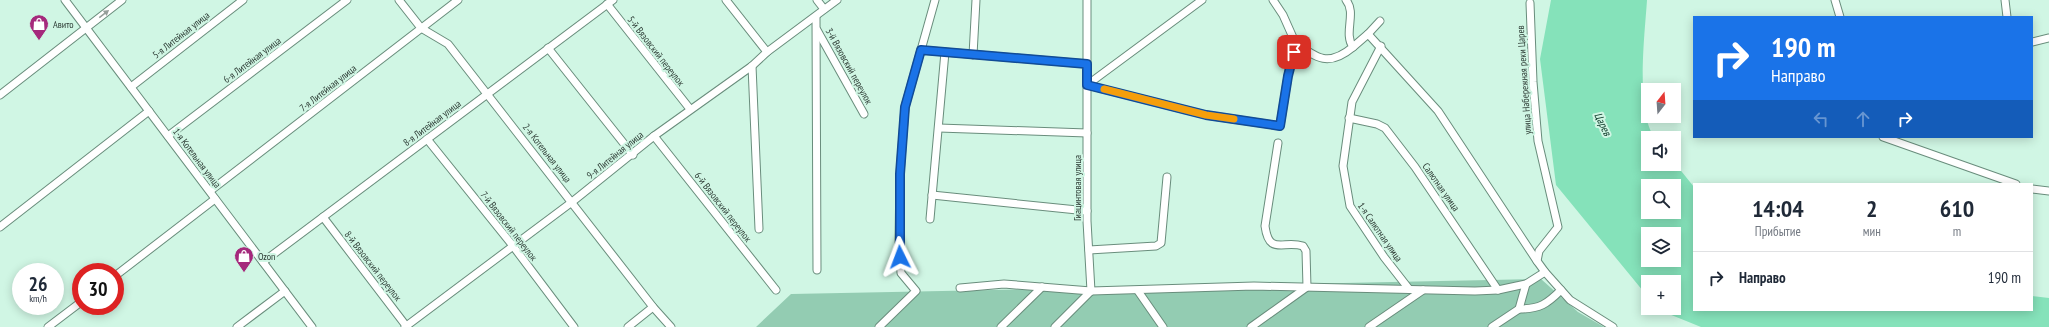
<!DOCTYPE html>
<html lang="ru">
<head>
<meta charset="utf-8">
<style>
  body { margin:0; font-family:"PT Sans Narrow",sans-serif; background:#f6f6f7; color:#1f2937; height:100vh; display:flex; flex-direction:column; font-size:15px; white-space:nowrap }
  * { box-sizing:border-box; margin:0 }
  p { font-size:13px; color:#747a83 }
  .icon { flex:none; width:22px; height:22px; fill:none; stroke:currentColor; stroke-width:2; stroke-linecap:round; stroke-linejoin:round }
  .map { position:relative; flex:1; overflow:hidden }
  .side { position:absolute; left:1693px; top:183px; width:340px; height:128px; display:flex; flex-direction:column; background:#fff; border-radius:0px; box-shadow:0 2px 10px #0003 }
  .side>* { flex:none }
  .guide { position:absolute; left:1693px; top:16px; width:340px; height:122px; border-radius:0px; box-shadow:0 2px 10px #0003; background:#1a73e8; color:#fff; overflow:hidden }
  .needle { width:26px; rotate:17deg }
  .buttons { position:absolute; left:1641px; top:83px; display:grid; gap:8px }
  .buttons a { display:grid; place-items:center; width:40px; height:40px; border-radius:0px; background:#fff; box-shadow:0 2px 10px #0003; font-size:20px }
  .speed { position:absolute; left:12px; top:263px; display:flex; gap:8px; font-size:20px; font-weight:700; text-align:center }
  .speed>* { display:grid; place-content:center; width:52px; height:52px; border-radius:50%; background:#fff; box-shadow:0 2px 10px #0003; line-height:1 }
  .speed small { font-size:10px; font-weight:400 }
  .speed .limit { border:6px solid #d22; background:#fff; color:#111 }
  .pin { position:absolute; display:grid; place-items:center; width:34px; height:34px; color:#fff; margin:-17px; border-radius:8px; box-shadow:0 2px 6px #0006 }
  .me { position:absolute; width:44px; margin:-22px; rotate:357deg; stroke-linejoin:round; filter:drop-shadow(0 0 3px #0008) }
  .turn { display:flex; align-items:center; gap:14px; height:84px; padding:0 12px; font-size:18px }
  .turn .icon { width:52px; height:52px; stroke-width:2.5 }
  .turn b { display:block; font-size:28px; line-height:34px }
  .lanes { display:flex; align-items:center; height:38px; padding:0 12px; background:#0003; justify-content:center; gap:20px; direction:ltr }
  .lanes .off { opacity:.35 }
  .eta { display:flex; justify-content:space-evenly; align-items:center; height:68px; text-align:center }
  .eta b { font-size:24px; font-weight:700; line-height:28px }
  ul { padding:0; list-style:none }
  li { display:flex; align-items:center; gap:12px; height:52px; padding:0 12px; border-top:1px solid #e0e1e3 }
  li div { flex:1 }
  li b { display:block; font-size:15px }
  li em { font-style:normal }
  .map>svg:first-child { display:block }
  .green { fill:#93ccb2 }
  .water { fill:#85e2ba; fill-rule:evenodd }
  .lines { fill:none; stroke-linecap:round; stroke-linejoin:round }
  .minor-casing { stroke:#698d7c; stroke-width:9 }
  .minor { stroke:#fff; stroke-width:7 }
  .oneway { fill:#969e9a }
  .route-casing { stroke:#114b97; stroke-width:10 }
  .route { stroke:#1a73e8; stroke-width:7 }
  .slow { stroke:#f59e0b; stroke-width:7 }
  .labels { text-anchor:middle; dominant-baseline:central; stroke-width:4; stroke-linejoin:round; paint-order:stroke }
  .poi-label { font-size:10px; fill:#2e3d36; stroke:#d0f6e4; text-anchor:start }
  .street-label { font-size:10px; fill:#2e3d36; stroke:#d0f6e4 }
  .water-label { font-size:11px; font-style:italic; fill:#073223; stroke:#d0f6e4 }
</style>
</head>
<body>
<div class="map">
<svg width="2049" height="327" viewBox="0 0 2049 327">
  <rect width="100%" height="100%" fill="#d0f6e4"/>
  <polygon class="green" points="1541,279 1578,312 1604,327 756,327 791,294"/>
  <path class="water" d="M1551,0H1647C1645,33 1635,113 1655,138H1648V164H1674V162L1694,187V310H2032V296L2049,298V327H1701L1659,310L1657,308H1674V282H1648V297L1556,185L1540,59ZM1648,186H1674V212H1648ZM1648,234H1674V260H1648Z"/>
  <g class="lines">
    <defs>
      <g id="minor">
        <polyline points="65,0 312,327"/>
        <polyline points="399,0 421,28 448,44 653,307 671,327"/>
        <polyline points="726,0 767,52"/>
        <polyline points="817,0 824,9"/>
        <polyline points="1087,0 1087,221 1091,291"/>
        <polyline points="1835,0 1840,17"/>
        <polyline points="2005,0 2007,17"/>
        <polyline points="1530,3 1533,82 1538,141 1558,227 1539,251 1537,261 1545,272 1570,300 1613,327"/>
        <polyline points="607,4 690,109"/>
        <polyline points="816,17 817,270"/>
        <polyline points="817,30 864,114"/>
        <polyline points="1368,34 1380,21"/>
        <path d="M1295,42C1317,59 1329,67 1353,47C1343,33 1357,13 1346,0"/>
        <polyline points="2032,42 2049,38"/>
        <polyline points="1381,46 1352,102 1343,166 1350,206 1384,257 1409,289"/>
        <polyline points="1353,47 1368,34 1438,111 1537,261"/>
        <polyline points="548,48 633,155"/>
        <polyline points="921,50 1087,64"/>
        <polyline points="973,55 976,0"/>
        <polyline points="752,66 759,229"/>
        <polyline points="1087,85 1206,115 1280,126 1288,76 1295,42 1283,15 1273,0"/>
        <polyline points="1087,85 1202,0"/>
        <polyline points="131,87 243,0"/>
        <polyline points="0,95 122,0"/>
        <polyline points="1349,118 1377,124 1385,128 1415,167 1498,290"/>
        <polyline points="939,128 1087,133"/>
        <polyline points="168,136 347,0"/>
        <polyline points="654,136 776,290"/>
        <polyline points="1883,137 2016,184"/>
        <polyline points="427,139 513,246 574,327"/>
        <polyline points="2032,189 2049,191"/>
        <polyline points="210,191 458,0"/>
        <polyline points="932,195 1087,211"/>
        <polyline points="323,217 407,327"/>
        <polyline points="930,219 945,52"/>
        <polyline points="0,227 149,111"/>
        <polyline points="1089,250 1156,246 1161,243 1167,177"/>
        <polyline points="263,262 613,0"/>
        <polyline points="115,276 215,199"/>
        <polyline points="960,288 1004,284 1091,291 1254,286 1475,291 1498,290 1526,284 1545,272"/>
        <polyline points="1138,291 1163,327"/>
        <path d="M1519,309C1540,309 1547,304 1561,290"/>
        <polyline points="48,327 81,302"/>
        <polyline points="237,327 285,291"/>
        <polyline points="405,327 572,202 654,136 752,66 767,52 837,0"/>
        <polyline points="628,327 653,307"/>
        <polyline points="879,327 916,291 901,273 899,242 900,174 905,107 935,0"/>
        <polyline points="1001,327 1042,287"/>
        <polyline points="1055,327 1091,291"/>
        <path d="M1251,327L1307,287L1306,251L1303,246C1283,240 1269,256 1265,226L1278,143"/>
        <polyline points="1369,327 1423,290"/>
        <polyline points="1492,327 1519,309 1526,284"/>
      </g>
    </defs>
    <use href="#minor" class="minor-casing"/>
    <use href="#minor" class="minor"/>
  </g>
  <defs><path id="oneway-solid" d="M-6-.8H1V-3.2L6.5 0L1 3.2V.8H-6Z"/></defs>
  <use class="oneway" href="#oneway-solid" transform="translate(104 14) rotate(-38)"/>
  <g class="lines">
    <defs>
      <polyline id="route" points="900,257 900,174 905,107 921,50 1087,64 1087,85 1206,115 1280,126 1288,76 1294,52"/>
    </defs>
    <use href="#route" class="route-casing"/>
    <use href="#route" class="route"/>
    <polyline class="slow" points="1104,89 1206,115 1234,119"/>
  </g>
  <defs>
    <symbol id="shop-pin" viewBox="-11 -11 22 30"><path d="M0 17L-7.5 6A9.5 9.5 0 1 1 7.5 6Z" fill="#a5297c" stroke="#d0f6e4"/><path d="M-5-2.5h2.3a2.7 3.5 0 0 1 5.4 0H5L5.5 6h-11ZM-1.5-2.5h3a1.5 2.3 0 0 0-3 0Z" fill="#fff"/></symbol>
  </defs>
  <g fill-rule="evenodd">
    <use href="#shop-pin" x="28" y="13" width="22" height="30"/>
    <use href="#shop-pin" x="233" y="245" width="22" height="30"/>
  </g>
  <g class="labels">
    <g class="poi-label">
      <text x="53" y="24">Авито</text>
      <text x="258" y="256">Ozon</text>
    </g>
    <g class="street-label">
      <text transform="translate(181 35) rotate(-38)">5-я Литейная улица</text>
      <text transform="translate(656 51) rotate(52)">5-й Вязовский переулок</text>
      <text transform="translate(252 60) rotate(-37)">6-я Литейная улица</text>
      <text transform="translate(849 66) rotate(61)">3-й Вязовский переулок</text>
      <text transform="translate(1524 80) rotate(-94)">улица Набережная реки Царев</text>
      <text transform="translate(328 88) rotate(-38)">7-я Литейная улица</text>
      <text transform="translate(432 123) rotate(-37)">8-я Литейная улица</text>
      <text transform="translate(547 153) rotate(52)">2-я Котельная улица</text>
      <text transform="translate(615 155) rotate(-39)">9-я Литейная улица</text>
      <text transform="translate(197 158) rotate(53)">1-я Котельная улица</text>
      <text transform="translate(1441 187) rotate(55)">Салютная улица</text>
      <text transform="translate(1077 188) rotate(-90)">Гиацинтовая улица</text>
      <text transform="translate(723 207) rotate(52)">6-й Вязовский переулок</text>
      <text transform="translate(509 226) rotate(52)">7-й Вязовский переулок</text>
      <text transform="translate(1380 232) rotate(55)">1-я Салютная улица</text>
      <text transform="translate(373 266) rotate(52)">8-й Вязовский переулок</text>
    </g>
    <g class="water-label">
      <text transform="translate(1603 124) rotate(64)">Царев</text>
    </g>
  </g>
</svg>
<div class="buttons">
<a><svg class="needle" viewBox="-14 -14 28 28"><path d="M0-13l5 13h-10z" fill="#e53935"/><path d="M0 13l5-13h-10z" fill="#747a83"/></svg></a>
<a><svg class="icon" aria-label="sound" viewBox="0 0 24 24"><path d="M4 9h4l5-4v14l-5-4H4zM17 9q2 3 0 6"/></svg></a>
<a><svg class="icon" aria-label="search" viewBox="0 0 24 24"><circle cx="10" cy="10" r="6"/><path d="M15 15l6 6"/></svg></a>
<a><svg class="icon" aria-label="layers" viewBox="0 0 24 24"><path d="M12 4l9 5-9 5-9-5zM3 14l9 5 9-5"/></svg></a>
<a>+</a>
</div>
<div class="speed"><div>26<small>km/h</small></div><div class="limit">30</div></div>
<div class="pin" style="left:1294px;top:52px;background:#d93025"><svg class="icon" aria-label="arrive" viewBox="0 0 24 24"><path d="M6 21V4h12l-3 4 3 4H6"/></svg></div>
<svg class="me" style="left:900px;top:257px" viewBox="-20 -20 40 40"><path d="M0-17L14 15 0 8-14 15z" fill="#1a73e8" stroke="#fff" stroke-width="4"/></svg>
<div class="guide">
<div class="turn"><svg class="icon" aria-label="right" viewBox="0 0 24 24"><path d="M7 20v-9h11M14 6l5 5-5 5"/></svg><div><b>190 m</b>Направо</div></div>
<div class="lanes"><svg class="icon off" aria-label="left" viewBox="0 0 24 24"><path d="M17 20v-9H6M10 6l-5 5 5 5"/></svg><svg class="icon off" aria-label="ahead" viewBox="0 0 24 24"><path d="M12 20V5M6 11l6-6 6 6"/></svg><svg class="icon" aria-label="right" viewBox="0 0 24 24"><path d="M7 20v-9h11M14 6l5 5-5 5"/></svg></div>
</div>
<section class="side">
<div class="eta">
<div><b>14:04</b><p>Прибытие</p></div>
<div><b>2</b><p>мин</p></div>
<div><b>610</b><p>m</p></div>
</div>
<ul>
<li><svg class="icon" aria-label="right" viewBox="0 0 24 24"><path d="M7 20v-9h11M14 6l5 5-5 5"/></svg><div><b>Направо</b></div><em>190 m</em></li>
</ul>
</section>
</div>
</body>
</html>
